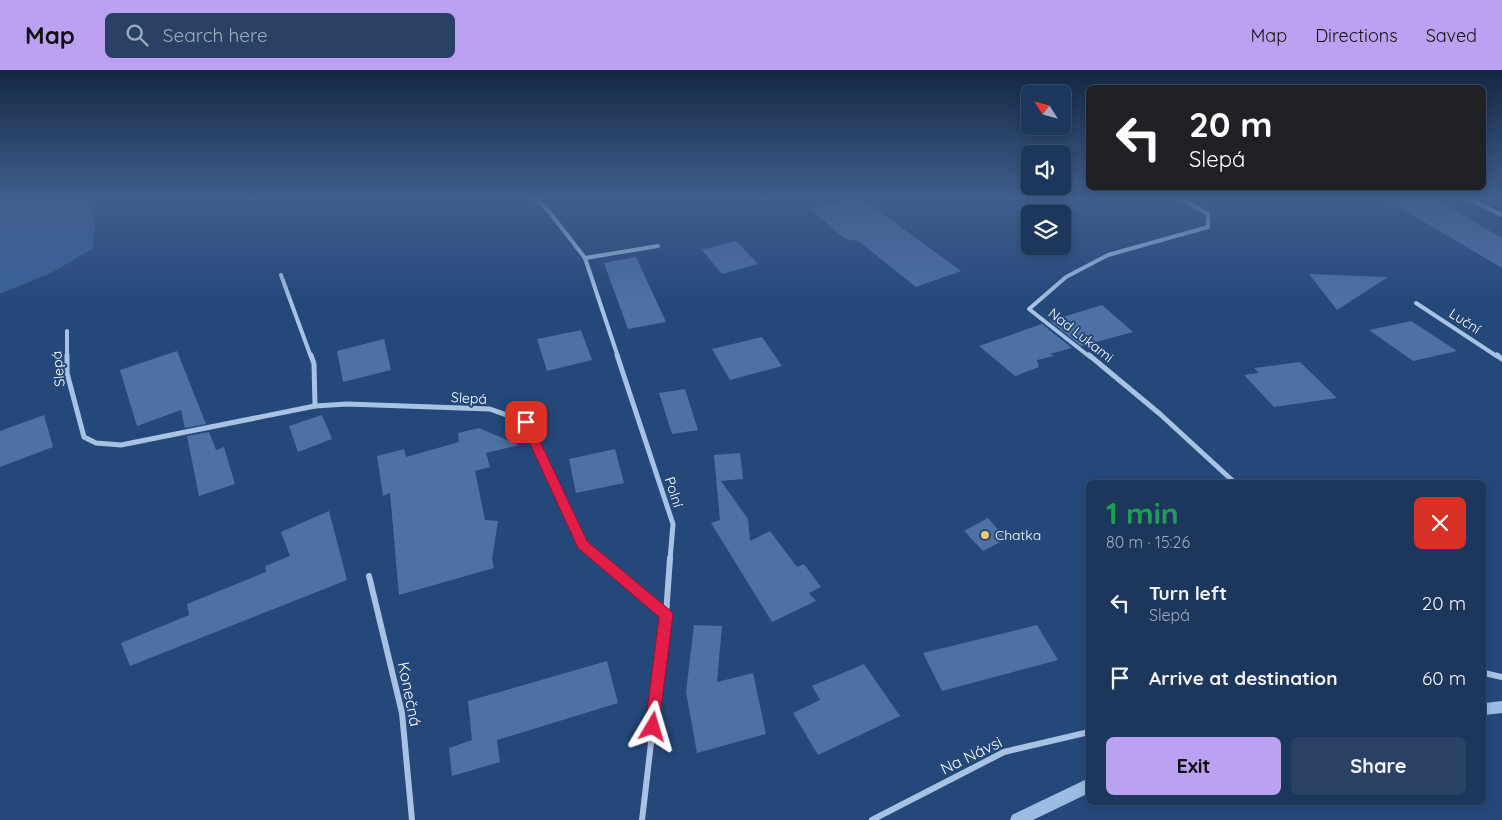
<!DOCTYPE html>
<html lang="en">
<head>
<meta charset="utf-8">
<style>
  body { margin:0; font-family:Quicksand,sans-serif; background:#294165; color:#f1f3f6; height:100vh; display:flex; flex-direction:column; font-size:19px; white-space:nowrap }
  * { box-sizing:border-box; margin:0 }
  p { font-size:16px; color:#a0abbb }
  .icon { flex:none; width:28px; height:28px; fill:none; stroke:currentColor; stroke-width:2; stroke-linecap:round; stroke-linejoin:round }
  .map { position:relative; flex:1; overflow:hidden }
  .details { position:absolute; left:1086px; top:410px; width:400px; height:325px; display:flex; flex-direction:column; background:#1c365c; border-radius:8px; box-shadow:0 2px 8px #0003,0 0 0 1px #3a5072 }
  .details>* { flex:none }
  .hud { position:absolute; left:1086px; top:15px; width:400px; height:105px; border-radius:8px; box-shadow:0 2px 8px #0003,0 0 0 1px #3a5072; background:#202124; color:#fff; overflow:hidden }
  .needle { width:32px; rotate:306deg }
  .tools { position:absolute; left:1021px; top:15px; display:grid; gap:10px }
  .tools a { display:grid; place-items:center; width:50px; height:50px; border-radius:8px; background:#1c365c; box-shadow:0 2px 8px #0003,0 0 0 1px #3a5072; font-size:25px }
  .pin { position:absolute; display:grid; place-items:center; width:42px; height:42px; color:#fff; margin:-21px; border-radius:10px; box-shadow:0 2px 8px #0006 }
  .me { position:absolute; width:55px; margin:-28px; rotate:7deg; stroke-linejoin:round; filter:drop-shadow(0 0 4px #0008) }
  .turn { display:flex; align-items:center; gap:18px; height:105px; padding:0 20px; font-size:22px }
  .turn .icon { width:65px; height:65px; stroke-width:2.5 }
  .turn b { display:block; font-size:35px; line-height:42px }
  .round { display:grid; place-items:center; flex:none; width:52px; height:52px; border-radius:8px; background:#294165 }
  .summary { display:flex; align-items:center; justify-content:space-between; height:85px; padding:0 20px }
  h1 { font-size:30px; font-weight:700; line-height:38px; color:#1e9e55 }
  .button { display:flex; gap:10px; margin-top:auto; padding:10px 20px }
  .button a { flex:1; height:58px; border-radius:8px; background:#bca0f2; color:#111; font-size:20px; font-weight:700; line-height:58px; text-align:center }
  .button a+a { background:#294165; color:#f1f3f6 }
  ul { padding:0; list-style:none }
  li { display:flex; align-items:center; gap:15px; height:75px; padding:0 20px }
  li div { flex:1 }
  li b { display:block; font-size:19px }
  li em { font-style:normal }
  header { display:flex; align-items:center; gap:30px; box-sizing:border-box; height:70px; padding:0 25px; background:#bca0f2; color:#111 }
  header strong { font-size:24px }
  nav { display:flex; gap:28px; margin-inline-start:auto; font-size:18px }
  .search { width:350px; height:45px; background:#294165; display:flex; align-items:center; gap:12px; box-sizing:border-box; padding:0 18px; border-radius:8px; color:#a0abbb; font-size:19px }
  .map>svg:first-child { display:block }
  .green { fill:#396197 }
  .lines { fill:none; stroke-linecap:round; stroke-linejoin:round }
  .stream { fill:#9cbce4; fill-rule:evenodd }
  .building { fill:#4d71a3 }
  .street-far2 { stroke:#a8c2e4; stroke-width:4 }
  .street-far1 { stroke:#a8c2e4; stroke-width:5 }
  .street { stroke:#a8c2e4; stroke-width:6 }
  .route { fill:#e11d48; stroke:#92132f }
  .poi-dot { fill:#edcb6d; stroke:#25487a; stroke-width:2 }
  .labels { text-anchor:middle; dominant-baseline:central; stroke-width:4; stroke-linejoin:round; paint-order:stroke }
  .street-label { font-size:14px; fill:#fff; stroke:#25487a }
  .poi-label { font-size:14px; fill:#fff; stroke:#25487a; text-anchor:start }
  .near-street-label { font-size:16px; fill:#fff; stroke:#25487a }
</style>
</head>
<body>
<header>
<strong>Map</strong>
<div class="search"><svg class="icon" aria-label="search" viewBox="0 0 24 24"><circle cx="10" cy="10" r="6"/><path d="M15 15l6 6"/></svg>Search here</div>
<nav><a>Map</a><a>Directions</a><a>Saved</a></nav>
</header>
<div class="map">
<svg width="1502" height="750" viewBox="0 0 1502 750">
  <rect width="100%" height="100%" fill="#25487a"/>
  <polygon class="green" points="0,128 91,128 95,156 93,178 53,202 0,224"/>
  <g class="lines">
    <g class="stream">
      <polygon points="1502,631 1502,643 1484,645 1484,633"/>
      <polygon points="1089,708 1089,723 1033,750 1010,750 1012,745"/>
    </g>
  </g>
  <g class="building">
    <polygon points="854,128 861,128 961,201 916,217 856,169 850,171 844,168 811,140"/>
    <polygon points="1388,128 1433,128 1502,168 1502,198 1387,130"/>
    <polygon points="736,171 758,194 722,204 702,180"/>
    <polygon points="636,187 666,252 628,259 604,193"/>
    <polygon points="1309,204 1388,207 1337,240"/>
    <polygon points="1102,235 1133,262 1081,276 1050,251"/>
    <polygon points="1411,251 1457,281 1413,291 1369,260"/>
    <polygon points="1042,254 1072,278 1050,284 1054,286 1037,290 1039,297 1015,306 979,276"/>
    <polygon points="581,260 592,290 547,301 537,269"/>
    <polygon points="762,267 782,296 730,310 712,279"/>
    <polygon points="384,269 391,300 343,312 337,281"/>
    <polygon points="177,281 206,354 185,358 181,340 137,356 120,300"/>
    <polygon points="1300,292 1337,328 1274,337 1244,305 1259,303 1254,298"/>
    <polygon points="685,319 698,360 672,364 659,323"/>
    <polygon points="44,345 53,377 0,397 0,361"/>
    <polygon points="322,345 332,369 298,382 289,356"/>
    <polygon points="479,358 519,375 486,383 490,397 475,401 485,450 498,451 492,489 494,498 399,525 390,423 383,426 377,386 404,379 406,387 459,372 458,363"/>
    <polygon points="209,362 216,380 224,377 235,414 199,426 187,366"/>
    <polygon points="615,379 624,413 576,423 569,389"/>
    <polygon points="740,383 743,409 721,411 748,449 750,471 770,461 797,497 804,494 821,517 809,523 816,531 772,552 711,453 720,450 714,385"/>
    <polygon points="329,441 347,510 130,596 121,573 189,545 187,534 266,502 265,496 290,486 281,462"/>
    <polygon points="988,448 1006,469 983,481 964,461"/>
    <polygon points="694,555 722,556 717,612 753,603 766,664 697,683 686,622"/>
    <polygon points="1037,555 1058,590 942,621 923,583"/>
    <polygon points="607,591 618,633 497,670 500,692 452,706 449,678 472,670 468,631"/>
    <polygon points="864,594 900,646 818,685 793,643 820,630 812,616"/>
  </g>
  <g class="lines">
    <g class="street-far2">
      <polyline points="535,128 547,139 585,188 618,287"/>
      <polyline points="1467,128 1502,145"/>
      <polyline points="585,188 658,176"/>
      <polyline points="281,205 311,287"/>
      <polyline points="1416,233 1498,287"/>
      <polyline points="67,261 67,287"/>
      <polyline points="1090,287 1029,239 1066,207 1108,185 1208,157 1208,144 1180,128"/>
    </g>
    <g class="street-far1">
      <polyline points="67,285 67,303 84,367 96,373 121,375 315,336 347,334 490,339 526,352 582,474 601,490"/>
      <polyline points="311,285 314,294 315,336"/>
      <polyline points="617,285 673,454 670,490"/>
      <polyline points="1089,285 1160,344 1234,412"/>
      <polyline points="1497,285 1502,289"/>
    </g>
    <g class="street">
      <polyline points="599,488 666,545"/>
      <polyline points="369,506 402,643 412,750"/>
      <polyline points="1484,603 1502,607"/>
      <polyline points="642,750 666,545 670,488"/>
      <polyline points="872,750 1004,682 1089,662"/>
    </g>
  </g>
  <linearGradient id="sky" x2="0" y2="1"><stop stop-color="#142843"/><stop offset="0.55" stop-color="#405e8d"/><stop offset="1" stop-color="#405e8d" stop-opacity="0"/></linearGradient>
  <rect width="1502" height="233" fill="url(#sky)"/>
  <polygon class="route" points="526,348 531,352 587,471 671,541 673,545 658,662 653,664 647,662 645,657 659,547 578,478 520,352"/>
  <circle class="poi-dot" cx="985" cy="465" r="5"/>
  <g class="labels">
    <g class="street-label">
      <text transform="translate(1465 251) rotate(33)">Luční</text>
      <text transform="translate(1081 265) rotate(38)">Nad Lukami</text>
      <text transform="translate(58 299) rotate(-96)">Slepá</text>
      <text transform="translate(469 328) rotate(3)">Slepá</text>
      <text transform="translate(674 422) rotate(72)">Polní</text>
    </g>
    <g class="poi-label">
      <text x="995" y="465">Chatka</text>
    </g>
    <g class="near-street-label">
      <text transform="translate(410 624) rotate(79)">Konečná</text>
      <text transform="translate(971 685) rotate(-26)">Na Návsi</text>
    </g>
  </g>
</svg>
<div class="tools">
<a><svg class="needle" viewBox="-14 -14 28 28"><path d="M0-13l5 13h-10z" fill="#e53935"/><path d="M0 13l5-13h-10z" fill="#a0abbb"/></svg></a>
<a><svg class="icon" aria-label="sound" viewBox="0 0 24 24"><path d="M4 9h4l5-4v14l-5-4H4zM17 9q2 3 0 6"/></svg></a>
<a><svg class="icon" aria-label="layers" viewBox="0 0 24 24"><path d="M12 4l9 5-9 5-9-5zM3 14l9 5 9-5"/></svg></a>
</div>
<div class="pin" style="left:526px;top:352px;background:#d93025"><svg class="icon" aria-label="arrive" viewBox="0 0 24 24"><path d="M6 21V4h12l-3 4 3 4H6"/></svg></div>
<svg class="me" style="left:653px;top:657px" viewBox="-20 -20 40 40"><path d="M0-17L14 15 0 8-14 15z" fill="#e11d48" stroke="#fff" stroke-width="4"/></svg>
<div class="hud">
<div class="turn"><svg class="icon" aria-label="left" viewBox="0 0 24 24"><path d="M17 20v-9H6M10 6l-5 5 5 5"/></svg><div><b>20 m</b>Slepá</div></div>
</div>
<section class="details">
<div class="summary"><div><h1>1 min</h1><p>80 m · 15:26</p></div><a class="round" style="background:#d93025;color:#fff"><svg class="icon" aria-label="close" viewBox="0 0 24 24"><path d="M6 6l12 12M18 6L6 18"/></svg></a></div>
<ul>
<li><svg class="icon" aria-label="left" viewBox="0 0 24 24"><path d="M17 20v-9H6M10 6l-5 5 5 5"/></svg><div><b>Turn left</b><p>Slepá</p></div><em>20 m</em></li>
<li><svg class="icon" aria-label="arrive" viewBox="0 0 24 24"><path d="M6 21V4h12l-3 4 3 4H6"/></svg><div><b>Arrive at destination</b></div><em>60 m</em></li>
</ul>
<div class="button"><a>Exit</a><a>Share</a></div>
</section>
</div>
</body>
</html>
